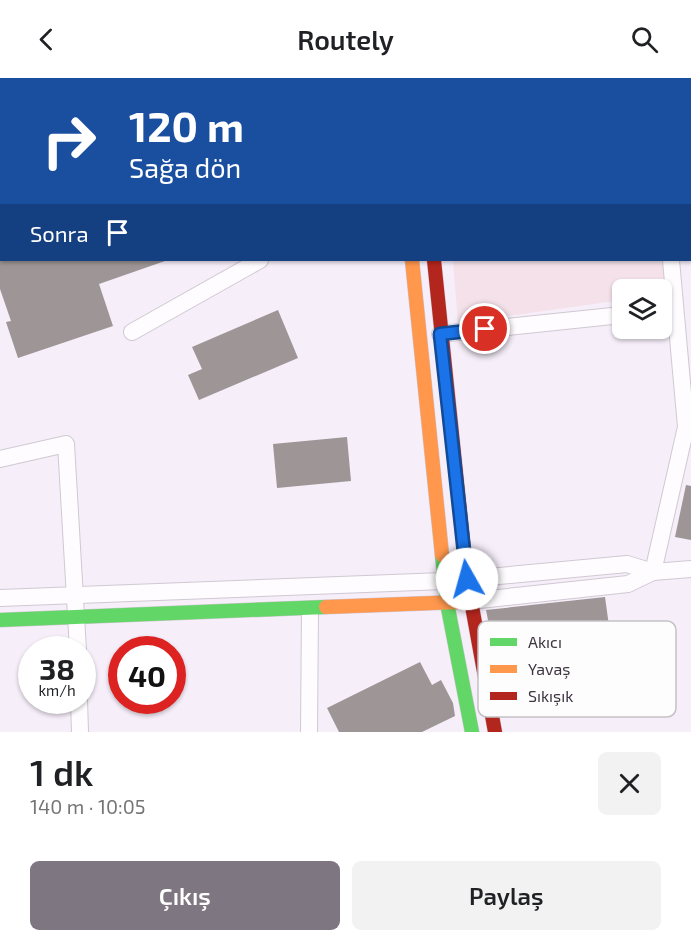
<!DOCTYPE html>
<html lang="tr">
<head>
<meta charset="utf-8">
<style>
  body { margin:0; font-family:"Exo 2",sans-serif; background:#f2f2f2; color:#202124; height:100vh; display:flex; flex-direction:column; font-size:22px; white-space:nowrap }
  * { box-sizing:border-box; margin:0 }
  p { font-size:20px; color:#757577 }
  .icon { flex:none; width:33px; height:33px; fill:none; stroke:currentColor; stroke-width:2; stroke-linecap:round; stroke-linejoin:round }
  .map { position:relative; height:654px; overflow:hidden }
  .sheet { display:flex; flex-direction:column; background:#fff; flex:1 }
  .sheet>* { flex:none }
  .hud { position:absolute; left:0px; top:0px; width:692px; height:183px; box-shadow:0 2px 4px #0004; background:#1a4fa0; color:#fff; overflow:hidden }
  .controls { position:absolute; left:612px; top:201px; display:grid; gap:12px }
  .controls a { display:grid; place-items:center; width:60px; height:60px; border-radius:9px; background:#fff; box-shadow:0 2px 4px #0004; font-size:30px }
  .speed { position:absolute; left:18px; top:558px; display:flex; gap:12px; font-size:30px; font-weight:700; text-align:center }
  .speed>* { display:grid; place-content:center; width:78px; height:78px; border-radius:50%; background:#fff; box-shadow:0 2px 4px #0004; line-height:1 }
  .speed small { font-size:15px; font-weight:400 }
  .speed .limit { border:9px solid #d22; background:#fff; color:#111 }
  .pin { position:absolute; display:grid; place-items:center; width:51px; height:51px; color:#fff; margin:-26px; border:3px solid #fff; border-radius:50%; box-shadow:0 2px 6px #0007 }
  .me { position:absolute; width:66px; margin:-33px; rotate:353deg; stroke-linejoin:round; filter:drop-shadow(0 0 4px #0008) }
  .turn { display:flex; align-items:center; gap:21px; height:126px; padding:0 30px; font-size:27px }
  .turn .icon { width:78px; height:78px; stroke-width:2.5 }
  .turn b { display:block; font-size:42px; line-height:51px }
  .then { display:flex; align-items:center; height:57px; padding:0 30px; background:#0003; gap:12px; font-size:22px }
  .round { display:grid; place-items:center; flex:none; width:63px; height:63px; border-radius:9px; background:#f2f2f2 }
  .headline { display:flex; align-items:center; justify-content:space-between; height:102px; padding:0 30px }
  h1 { font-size:36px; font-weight:600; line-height:45px }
  .button { display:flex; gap:12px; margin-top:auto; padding:12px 30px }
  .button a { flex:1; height:69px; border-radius:9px; background:#7e7681; color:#fff; font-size:24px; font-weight:600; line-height:69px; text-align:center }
  .button a+a { background:#f2f2f2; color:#202124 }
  header { display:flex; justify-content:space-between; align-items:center; height:78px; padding:0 30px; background:#fff; font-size:27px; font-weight:600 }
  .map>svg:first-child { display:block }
  .education { fill:#f4e1ea }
  .building { fill:#9d9596 }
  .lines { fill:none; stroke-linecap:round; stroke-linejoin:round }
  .street-casing { stroke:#d0c8d2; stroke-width:18 }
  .fast-casing { stroke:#d0c8d2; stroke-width:15 }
  .slow-casing { stroke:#d0c8d2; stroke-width:15 }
  .jam-casing { stroke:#d0c8d2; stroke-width:15 }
  .street { stroke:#fefcfe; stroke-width:16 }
  .fast { stroke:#63d668; stroke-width:14 }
  .slow { stroke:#ff974d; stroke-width:14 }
  .jam { stroke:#b3261e; stroke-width:14 }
  .route-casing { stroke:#114b97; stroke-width:15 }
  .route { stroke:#1a73e8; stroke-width:10 }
  .key { fill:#fdfdfd; stroke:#c4c1c5; stroke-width:1.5 }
  .key-label { font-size:16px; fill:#3e3541 }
</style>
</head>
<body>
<header><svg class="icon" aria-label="back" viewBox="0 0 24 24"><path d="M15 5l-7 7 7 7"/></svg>Routely<svg class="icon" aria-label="search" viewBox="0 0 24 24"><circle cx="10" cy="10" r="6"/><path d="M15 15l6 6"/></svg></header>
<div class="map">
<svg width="691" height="654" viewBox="0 0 691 654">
  <rect width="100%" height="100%" fill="#f6eef9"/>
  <g class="education">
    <polygon points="527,0 642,0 642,2 526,2"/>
    <polygon points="453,182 667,182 670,215 662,216 662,212 622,212 622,222 458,245"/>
  </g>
  <g class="building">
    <polygon points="0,182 164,182 165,183 99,206 113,248 18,280 6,244 11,243 0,211"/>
    <polygon points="278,232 298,280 199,322 188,297 202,291 192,269"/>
    <polygon points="347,359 351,403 277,410 273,366"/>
    <polygon points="686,407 691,408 691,462 675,459"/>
    <polygon points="605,519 613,577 498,593 486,532"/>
    <polygon points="420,584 432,607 441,602 453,625 455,638 422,654 339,654 327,630"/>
  </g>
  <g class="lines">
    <defs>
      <g id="street">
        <polyline points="213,0 213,2"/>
        <polyline points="645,0 645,2"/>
        <polyline points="40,2 45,0"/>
        <polyline points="0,13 2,12"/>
        <polyline points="690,72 691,72"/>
        <polyline points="690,166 691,166"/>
        <polyline points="132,254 260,182"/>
        <polyline points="440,256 622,237"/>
        <polyline points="0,381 66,366 78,572"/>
        <polyline points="653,494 686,349 671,182"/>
        <polyline points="467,501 627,486 653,494 691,491"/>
        <polyline points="0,520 444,503"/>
        <polyline points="470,523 628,506 653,494"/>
        <polyline points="79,622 80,654"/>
        <polyline points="309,654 310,531"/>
      </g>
      <g id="fast">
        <polyline points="402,0 402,2"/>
        <polyline points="426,0 427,2"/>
        <polyline points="442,477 447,525 472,654"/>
        <polyline points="0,542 326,529"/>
      </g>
      <g id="slow">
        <polyline points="412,182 442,477"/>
        <polyline points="326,529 460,524"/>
      </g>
      <polyline id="jam" points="434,182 467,501 495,654"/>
    </defs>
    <use href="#street" class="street-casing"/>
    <use href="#fast" class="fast-casing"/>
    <use href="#slow" class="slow-casing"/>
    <use href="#jam" class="jam-casing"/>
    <use href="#street" class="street"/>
    <use href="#fast" class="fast"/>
    <use href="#slow" class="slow"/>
    <use href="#jam" class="jam"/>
  </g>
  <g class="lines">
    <defs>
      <polyline id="route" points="467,501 440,256 485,251"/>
    </defs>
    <use href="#route" class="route-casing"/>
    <use href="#route" class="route"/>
  </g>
  <rect x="478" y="543" width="198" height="96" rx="9" class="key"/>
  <rect x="490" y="560" width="27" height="8" fill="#63d668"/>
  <rect x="490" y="587" width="27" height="8" fill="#ff974d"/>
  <rect x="490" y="614" width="27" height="8" fill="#b3261e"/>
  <g class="key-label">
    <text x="528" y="570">Akıcı</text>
    <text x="528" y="597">Yavaş</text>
    <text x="528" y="624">Sıkışık</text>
  </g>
</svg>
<div class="controls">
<a><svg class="icon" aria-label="layers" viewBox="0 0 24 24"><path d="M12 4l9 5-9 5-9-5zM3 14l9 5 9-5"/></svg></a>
</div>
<div class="speed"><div>38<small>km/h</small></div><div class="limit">40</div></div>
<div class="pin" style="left:485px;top:251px;background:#d93025"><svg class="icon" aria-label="arrive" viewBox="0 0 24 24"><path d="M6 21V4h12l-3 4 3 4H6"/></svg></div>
<svg class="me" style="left:467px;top:501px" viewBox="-20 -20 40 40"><circle r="19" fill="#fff"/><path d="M0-13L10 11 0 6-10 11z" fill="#1a73e8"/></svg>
<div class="hud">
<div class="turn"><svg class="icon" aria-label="right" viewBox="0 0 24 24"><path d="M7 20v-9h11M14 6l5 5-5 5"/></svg><div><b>120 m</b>Sağa dön</div></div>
<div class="then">Sonra<svg class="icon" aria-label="arrive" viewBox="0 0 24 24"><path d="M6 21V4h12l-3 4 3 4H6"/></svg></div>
</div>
</div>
<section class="sheet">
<div class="headline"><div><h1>1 dk</h1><p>140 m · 10:05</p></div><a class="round"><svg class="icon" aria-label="close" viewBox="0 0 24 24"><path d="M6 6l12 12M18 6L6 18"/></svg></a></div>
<div class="button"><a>Çıkış</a><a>Paylaş</a></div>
</section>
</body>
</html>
